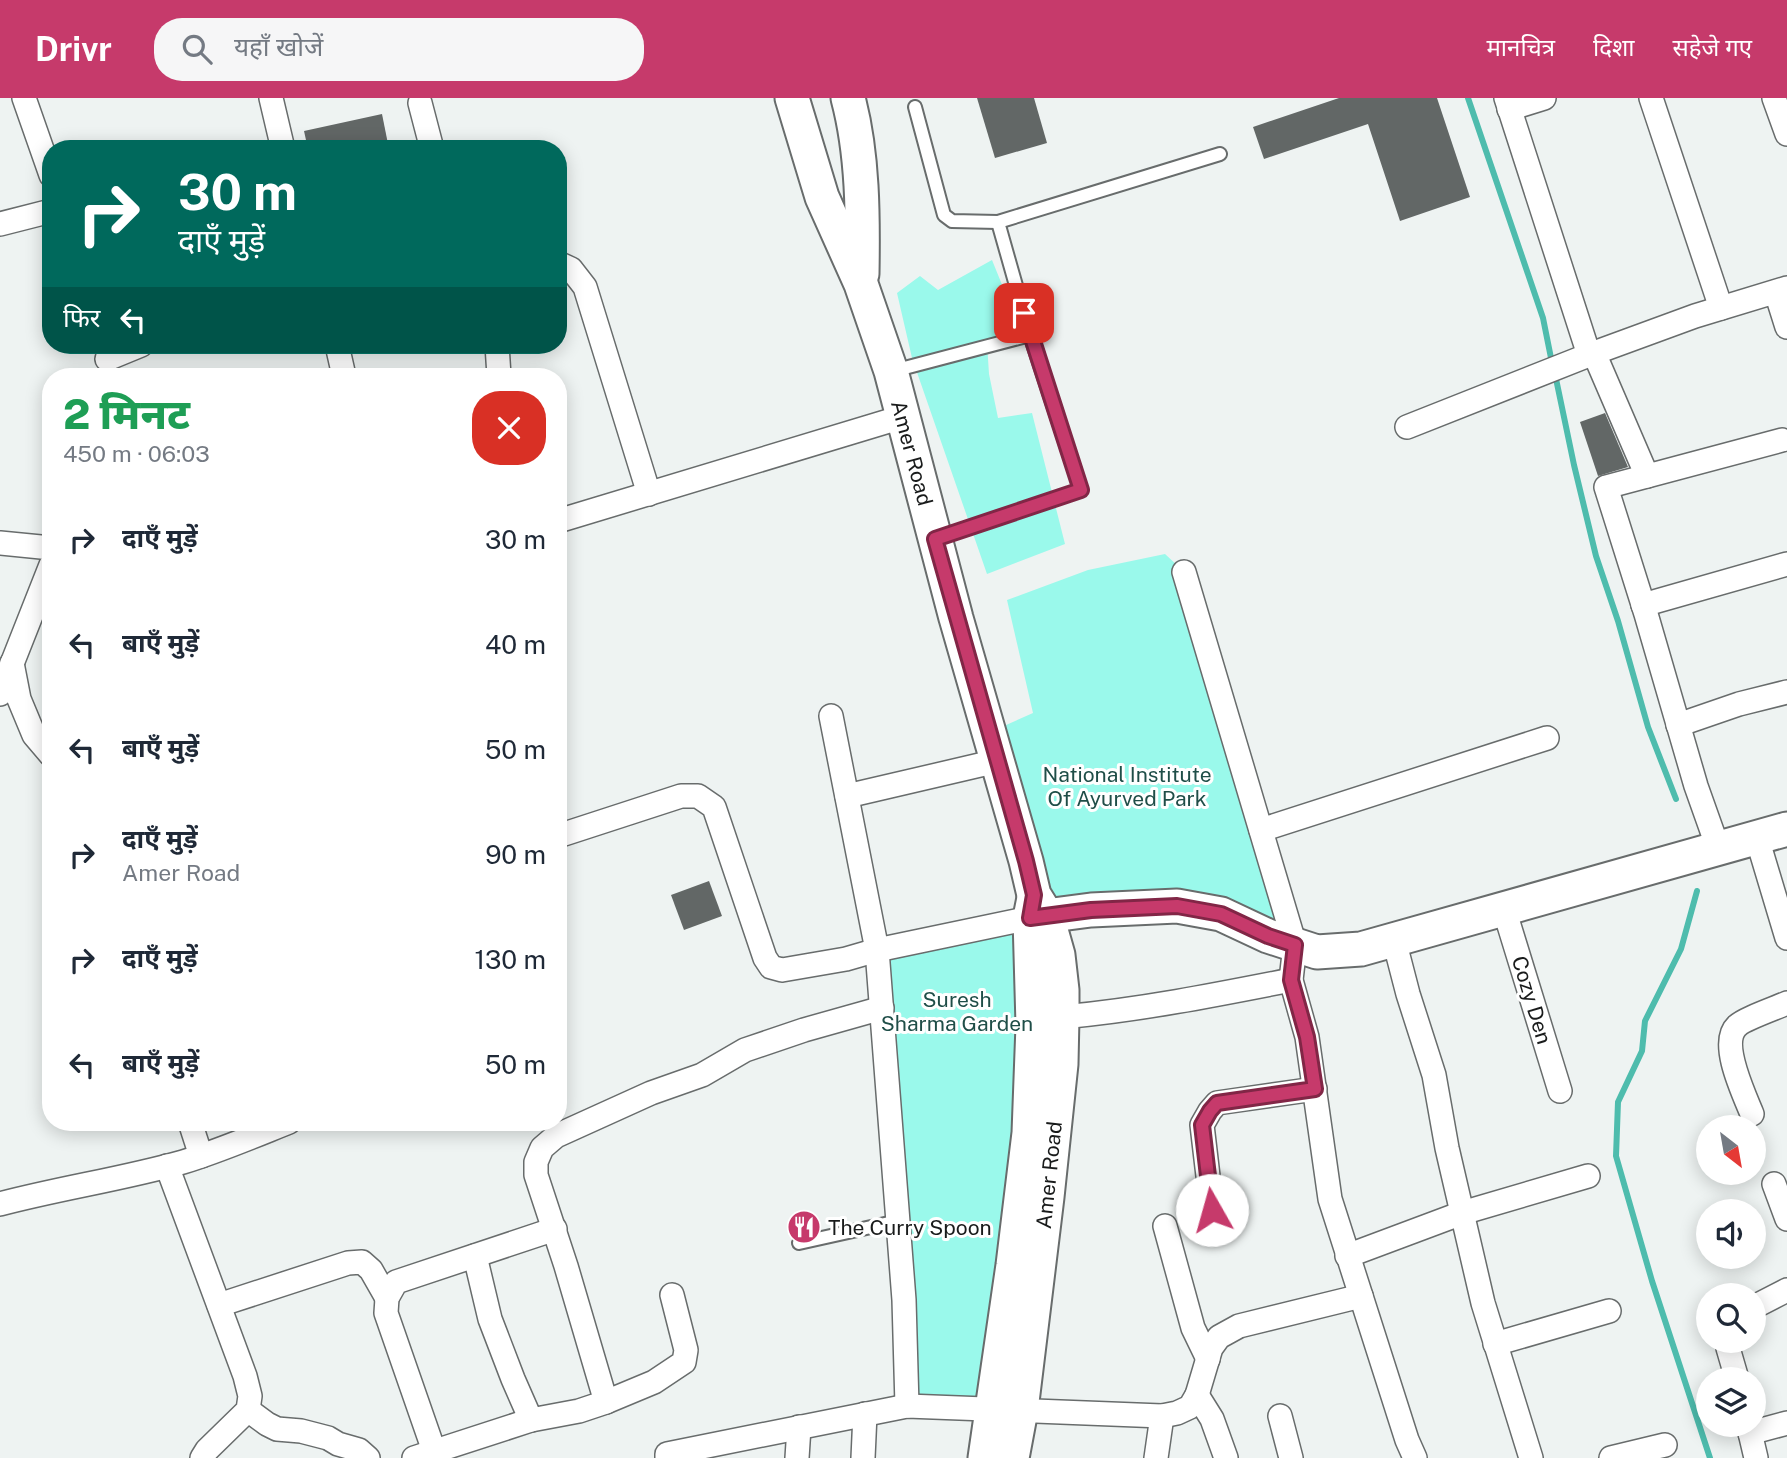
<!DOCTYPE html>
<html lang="hi">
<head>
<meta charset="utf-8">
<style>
  body { margin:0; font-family:"Public Sans","Noto Sans Devanagari",sans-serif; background:#f6f6f7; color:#1f2937; height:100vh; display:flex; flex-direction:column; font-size:26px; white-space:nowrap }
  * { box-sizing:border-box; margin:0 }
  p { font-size:23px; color:#747a83 }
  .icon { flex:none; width:38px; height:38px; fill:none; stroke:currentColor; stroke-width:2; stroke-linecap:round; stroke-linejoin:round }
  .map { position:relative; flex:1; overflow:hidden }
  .panel { position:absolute; left:42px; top:270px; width:525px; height:763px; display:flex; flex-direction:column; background:#fff; border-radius:28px; box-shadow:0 4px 18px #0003 }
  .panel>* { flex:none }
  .top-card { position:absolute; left:42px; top:42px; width:525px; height:214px; border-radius:28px; box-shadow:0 4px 18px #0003; background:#00695c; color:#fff; overflow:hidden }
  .needle { width:46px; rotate:149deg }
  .controls { position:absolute; left:1696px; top:1017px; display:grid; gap:14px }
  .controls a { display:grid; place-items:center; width:70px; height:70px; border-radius:50%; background:#fff; box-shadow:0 4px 18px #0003; font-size:35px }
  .pin { position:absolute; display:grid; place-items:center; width:60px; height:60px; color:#fff; margin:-30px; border-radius:14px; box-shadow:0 4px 10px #0006 }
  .me { position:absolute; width:77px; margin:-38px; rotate:353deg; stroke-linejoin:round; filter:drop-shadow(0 0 5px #0008) }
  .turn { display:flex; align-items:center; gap:24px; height:147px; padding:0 21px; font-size:32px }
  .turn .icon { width:91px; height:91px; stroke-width:2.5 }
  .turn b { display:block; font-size:49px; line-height:60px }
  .then { display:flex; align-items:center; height:66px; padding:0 21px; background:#0003; gap:14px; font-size:26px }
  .round { display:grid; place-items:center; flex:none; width:74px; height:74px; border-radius:28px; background:#f6f6f7 }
  .overview { display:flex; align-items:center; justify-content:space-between; height:119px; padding:0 21px }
  h1 { font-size:42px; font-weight:800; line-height:52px; color:#1e9e55 }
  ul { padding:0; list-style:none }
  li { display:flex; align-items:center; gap:21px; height:105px; padding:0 21px }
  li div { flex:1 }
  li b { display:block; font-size:26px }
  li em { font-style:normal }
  header { display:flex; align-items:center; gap:42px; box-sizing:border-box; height:98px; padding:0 35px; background:#c63a6b; color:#fff }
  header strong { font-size:33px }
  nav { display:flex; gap:38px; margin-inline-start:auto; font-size:24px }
  .search { width:490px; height:63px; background:#f6f6f7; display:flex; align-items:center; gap:18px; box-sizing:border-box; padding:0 24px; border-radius:28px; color:#747a83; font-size:26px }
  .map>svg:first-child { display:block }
  .green { fill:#9af9eb }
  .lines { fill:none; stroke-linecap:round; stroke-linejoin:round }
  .stream { stroke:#4ebcad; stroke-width:6 }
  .building { fill:#626766 }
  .lane-casing { stroke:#686c6c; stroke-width:16 }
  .street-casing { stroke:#686c6c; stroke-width:26 }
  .secondary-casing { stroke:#686c6c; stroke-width:37 }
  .lane { stroke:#fff; stroke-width:12 }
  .street { stroke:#fff; stroke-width:23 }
  .secondary { stroke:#fff; stroke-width:33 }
  .route-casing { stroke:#812646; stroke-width:18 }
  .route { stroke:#c63a6b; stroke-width:12 }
  .labels { text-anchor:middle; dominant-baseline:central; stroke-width:6; stroke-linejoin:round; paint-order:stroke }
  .street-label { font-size:21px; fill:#191b1b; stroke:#fff }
  .park-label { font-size:21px; fill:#1f4e48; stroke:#fff }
  .poi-label { font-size:21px; fill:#191b1b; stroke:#fff; text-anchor:start }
</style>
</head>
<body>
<header>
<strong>Drivr</strong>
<div class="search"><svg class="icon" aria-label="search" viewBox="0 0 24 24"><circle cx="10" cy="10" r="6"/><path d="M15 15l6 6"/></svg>यहाँ खोजें</div>
<nav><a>मानचित्र</a><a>दिशा</a><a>सहेजे गए</a></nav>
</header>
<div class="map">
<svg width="1787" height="1360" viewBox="0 0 1787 1360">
  <rect width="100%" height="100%" fill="#eef3f2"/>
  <g class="green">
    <polygon points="992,162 1022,236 987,245 989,276 998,320 1032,315 1065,446 987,476 912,260 897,195 920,178 938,192"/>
    <polygon points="1165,456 1179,469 1283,835 1045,806 997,631 1033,615 1007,502 1088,472"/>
    <polygon points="1017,829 1027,924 987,1306 915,1303 883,857"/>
  </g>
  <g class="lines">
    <g class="stream">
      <polyline points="1468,0 1543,220 1552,265"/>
      <polyline points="1555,276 1574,367 1596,458 1618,523 1648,629 1676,701"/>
      <polyline points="1697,793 1681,851 1645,923 1642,953 1618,1004 1616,1058 1652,1183 1710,1360"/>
    </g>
  </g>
  <g class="building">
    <polygon points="977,0 1034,0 1047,45 995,60"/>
    <polygon points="1339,0 1437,0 1470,99 1400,123 1368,26 1264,61 1253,29"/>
    <polygon points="382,16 389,51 308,51 304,33"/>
    <polygon points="1605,315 1628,369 1598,378 1580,324"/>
    <polygon points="709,783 722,818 684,832 671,797"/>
  </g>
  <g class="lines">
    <defs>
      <g id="lane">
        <polyline points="915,9 944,117 952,123 998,124"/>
        <polyline points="893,273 1030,237 998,124 1220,56"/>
        <polyline points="937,440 1081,392 1030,237"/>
        <polyline points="799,1145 898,1123"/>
      </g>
      <g id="street">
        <polyline points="24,0 51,77"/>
        <polyline points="271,0 283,51"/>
        <polyline points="1506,0 1589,257"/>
        <polyline points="1651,0 1721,210"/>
        <polyline points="1774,0 1787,36"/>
        <polyline points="420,5 432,51"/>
        <polyline points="1509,11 1544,0"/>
        <polyline points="0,126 51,113"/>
        <polyline points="558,165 571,171 585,189 649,396"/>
        <polyline points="1776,194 1787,229"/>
        <polyline points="337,247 344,278"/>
        <polyline points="497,247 499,278"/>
        <polyline points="1594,255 1647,378"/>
        <polyline points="107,261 141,247"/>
        <polyline points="1407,329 1594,255 1695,218 1787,190"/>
        <polyline points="558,423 902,319"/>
        <polyline points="0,445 51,450"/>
        <polyline points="1184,474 1295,847 1291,882 1307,939 1330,1101 1407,1342 1415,1360"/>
        <polyline points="1643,507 1787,466"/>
        <polyline points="12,565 19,601 34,637 51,657"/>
        <polyline points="0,596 51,467"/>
        <polyline points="831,618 877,852 904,1202 907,1308"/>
        <polyline points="1678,627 1739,606 1787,594"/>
        <polyline points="847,698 997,663"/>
        <polyline points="1261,732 1547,640"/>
        <polyline points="558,738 681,698 698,698 714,709 765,860 771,869 782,872 846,861 877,852 1030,820"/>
        <polyline points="1757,740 1787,840"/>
        <polyline points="1718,750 1696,688 1646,516 1606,389 1782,342"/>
        <polyline points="1504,811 1560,993"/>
        <polyline points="1394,842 1408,896 1434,977 1447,1050 1483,1205 1531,1360"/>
        <path d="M1062,919C1139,912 1215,897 1291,882"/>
        <path d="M1752,1016C1744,996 1719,945 1737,928C1744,921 1776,910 1787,905"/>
        <polyline points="190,1024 201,1058"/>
        <polyline points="167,1068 245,1278 250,1298 248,1312 207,1352 202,1360"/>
        <polyline points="1774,1086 1787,1121"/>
        <path d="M0,1106C60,1090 123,1081 183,1064C219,1053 254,1038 289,1024"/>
        <polyline points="1212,1112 1202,1027 1210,1013 1217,1005 1315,991"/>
        <polyline points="1165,1128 1193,1230 1208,1261"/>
        <polyline points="475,1158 490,1221 513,1281 531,1322"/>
        <polyline points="1347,1158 1462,1115 1588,1078"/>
        <polyline points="219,1207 348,1165 362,1164 371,1172 387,1200"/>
        <polyline points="1754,1209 1787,1192"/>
        <polyline points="1728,1242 1728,1250 1737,1281"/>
        <polyline points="1495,1246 1609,1213"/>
        <polyline points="1197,1297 1212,1321 1226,1360"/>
        <polyline points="606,1304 654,1284 684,1264 686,1252 672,1197"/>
        <polyline points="248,1312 267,1326 277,1331 301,1333 328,1340 338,1346 359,1352 368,1360"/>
        <polyline points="1280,1318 1291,1360"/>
        <polyline points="1748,1326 1756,1360"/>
        <polyline points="1750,1335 1787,1325"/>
        <polyline points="434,1353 386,1215 387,1200 396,1184 555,1131"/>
        <polyline points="414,1360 531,1322 579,1313 606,1304 566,1168 536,1077 536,1064 542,1050 556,1038 651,995 702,977 745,952 804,932 882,910"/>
        <polyline points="667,1360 667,1356 907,1308 1162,1318 1177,1315 1190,1309 1197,1297 1211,1250 1219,1239 1239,1228 1361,1198"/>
        <polyline points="797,1360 799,1329"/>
        <polyline points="863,1360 865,1316"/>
        <polyline points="1156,1360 1162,1318"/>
        <polyline points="1611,1360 1665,1347"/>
      </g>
      <g id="secondary">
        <polyline points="792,0 822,99 861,186 891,273 956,520 1026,763 1034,797 1047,818 1058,857 1062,892 1062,919 1061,966 1047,1099 1021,1312 1012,1360"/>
        <path d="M848,0C863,56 863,119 862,176"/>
        <polyline points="1030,820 1091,812 1177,808 1221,816 1268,838 1317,854 1361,851 1787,731"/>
        <polyline points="985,1360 1013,1167 1029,1035 1033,927 1030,820 1034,800"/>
      </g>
    </defs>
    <use href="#lane" class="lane-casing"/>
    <use href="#street" class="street-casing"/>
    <use href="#secondary" class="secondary-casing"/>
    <use href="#lane" class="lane"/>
    <use href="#street" class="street"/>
    <use href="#secondary" class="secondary"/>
  </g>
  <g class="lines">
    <defs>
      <polyline id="route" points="1024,215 1081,392 935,441 1026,763 1034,797 1030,820 1091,812 1177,808 1221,816 1268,838 1295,847 1291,882 1307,939 1315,991 1217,1005 1210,1013 1202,1027 1212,1112"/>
    </defs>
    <use href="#route" class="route-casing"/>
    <use href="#route" class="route"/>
  </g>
  <defs>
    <symbol id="restaurant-disc" viewBox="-11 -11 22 22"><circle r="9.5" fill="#c63a6b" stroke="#fff"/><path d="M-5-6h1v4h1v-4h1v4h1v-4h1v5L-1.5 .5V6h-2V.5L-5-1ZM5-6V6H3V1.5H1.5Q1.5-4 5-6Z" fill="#fff"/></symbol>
  </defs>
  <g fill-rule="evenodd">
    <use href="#restaurant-disc" x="785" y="1110" width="38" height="38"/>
  </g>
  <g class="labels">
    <g class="street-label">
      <text transform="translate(912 355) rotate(75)">Amer Road</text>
      <text transform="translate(1532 902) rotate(73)">Cozy Den</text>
      <text transform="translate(1049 1077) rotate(-84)">Amer Road</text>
    </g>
    <g class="park-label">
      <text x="1127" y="676">National Institute<tspan x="1127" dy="24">Of Ayurved Park</tspan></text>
      <text x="957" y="901">Suresh<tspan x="957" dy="24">Sharma Garden</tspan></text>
    </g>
    <g class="poi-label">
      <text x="828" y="1129">The Curry Spoon</text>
    </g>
  </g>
</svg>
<div class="controls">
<a><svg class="needle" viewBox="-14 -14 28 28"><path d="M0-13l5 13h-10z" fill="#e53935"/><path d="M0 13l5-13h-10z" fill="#747a83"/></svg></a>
<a><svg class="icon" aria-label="sound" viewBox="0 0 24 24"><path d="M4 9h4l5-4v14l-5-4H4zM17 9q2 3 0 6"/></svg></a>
<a><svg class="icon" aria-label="search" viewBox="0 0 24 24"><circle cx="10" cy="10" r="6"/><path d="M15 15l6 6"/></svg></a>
<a><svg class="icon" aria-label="layers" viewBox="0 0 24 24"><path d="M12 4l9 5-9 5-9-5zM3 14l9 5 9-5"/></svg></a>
</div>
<div class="pin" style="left:1024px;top:215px;background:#d93025"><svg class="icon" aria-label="arrive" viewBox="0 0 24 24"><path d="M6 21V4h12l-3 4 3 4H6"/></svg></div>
<svg class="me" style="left:1212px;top:1112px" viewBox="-20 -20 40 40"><circle r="19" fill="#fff"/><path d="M0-13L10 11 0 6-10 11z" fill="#c63a6b"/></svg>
<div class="top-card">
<div class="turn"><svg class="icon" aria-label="right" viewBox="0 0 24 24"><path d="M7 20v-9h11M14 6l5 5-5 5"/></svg><div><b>30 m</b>दाएँ मुड़ें</div></div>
<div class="then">फिर<svg class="icon" aria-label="left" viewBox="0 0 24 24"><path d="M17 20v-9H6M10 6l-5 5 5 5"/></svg></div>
</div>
<section class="panel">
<div class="overview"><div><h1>2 मिनट</h1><p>450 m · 06:03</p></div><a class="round" style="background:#d93025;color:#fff"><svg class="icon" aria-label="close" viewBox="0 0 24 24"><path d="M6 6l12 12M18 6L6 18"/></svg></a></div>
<ul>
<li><svg class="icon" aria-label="right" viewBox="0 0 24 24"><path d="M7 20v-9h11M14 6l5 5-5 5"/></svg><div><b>दाएँ मुड़ें</b></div><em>30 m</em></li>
<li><svg class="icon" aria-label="left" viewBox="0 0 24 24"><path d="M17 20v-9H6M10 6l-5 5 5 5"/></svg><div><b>बाएँ मुड़ें</b></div><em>40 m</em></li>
<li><svg class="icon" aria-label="left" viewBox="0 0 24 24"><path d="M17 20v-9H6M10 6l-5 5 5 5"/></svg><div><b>बाएँ मुड़ें</b></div><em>50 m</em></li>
<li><svg class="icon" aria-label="right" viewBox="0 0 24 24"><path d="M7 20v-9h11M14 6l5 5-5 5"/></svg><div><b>दाएँ मुड़ें</b><p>Amer Road</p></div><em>90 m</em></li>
<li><svg class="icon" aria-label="right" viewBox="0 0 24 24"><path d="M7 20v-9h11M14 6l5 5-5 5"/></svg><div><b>दाएँ मुड़ें</b></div><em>130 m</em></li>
<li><svg class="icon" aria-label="left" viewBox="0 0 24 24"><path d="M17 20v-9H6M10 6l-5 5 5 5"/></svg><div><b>बाएँ मुड़ें</b></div><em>50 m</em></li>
</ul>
</section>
</div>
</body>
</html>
